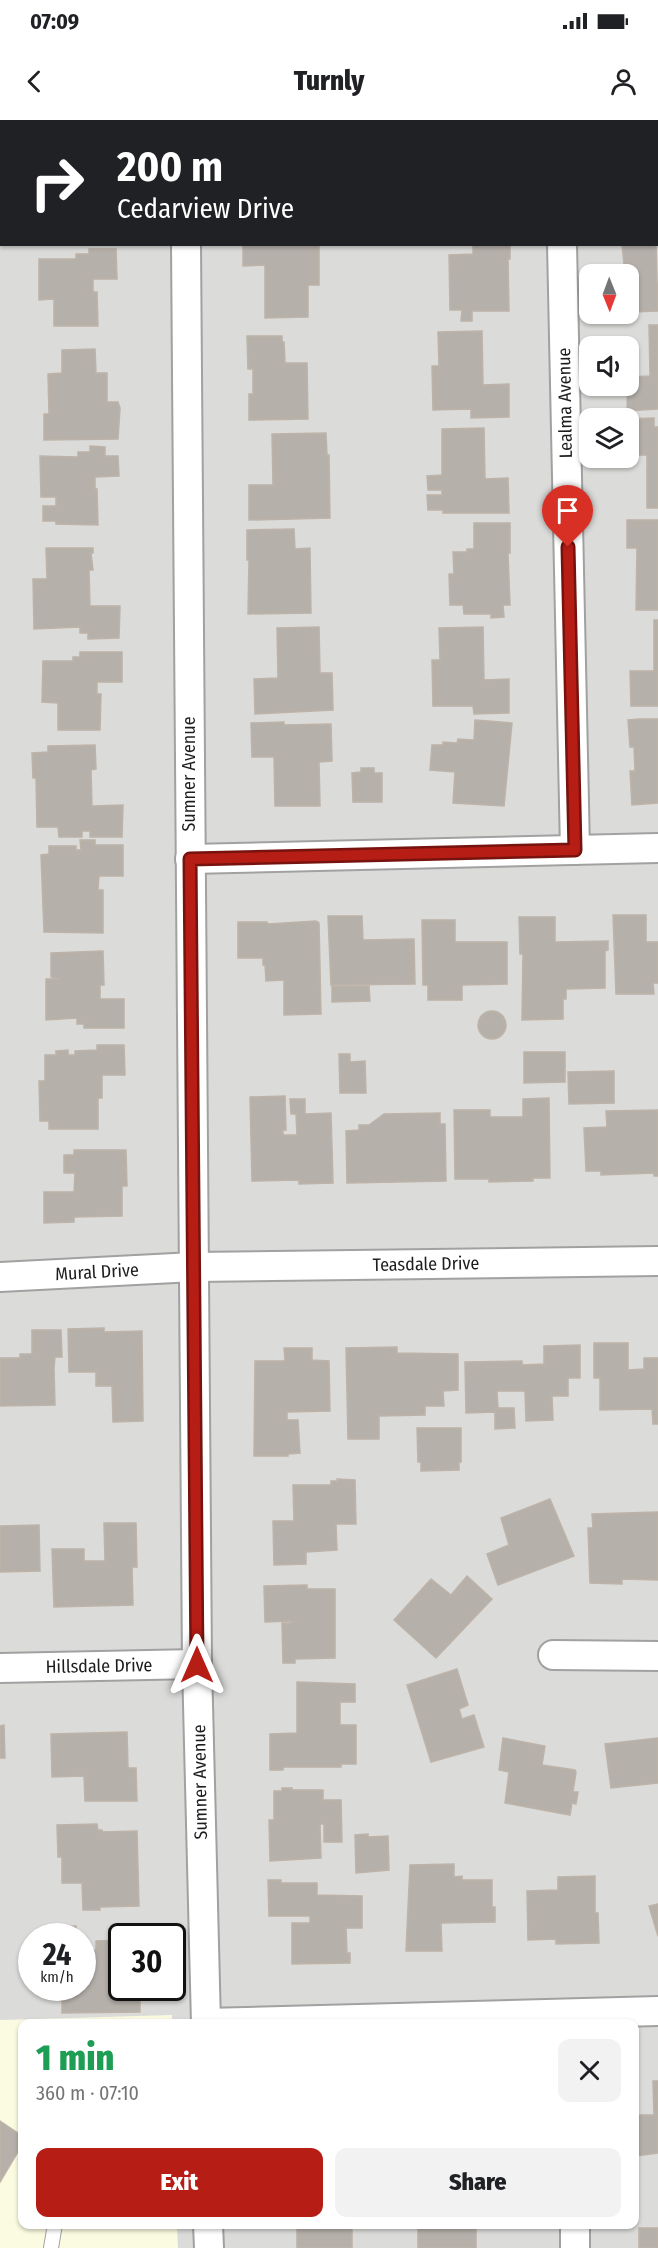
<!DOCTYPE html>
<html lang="en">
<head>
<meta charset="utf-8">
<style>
  body { margin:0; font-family:"Fira Sans Condensed",sans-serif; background:#f2f2f2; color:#202124; height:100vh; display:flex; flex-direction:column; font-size:22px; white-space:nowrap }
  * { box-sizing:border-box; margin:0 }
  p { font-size:20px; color:#757577 }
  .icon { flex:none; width:33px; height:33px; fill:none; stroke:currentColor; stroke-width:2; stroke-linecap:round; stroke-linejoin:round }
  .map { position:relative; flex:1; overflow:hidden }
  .details { position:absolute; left:18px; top:1899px; width:621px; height:210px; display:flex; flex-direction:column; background:#fff; border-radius:12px; box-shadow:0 2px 4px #0004 }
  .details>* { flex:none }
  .top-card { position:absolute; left:0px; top:0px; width:658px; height:126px; box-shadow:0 2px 4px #0004; background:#202124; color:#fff; overflow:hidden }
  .needle { width:39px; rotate:179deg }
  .controls { position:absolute; left:579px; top:144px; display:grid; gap:12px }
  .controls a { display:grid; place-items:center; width:60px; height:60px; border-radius:12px; background:#fff; box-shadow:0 2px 4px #0004; font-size:30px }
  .speed { position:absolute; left:18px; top:1803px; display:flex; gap:12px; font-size:30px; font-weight:700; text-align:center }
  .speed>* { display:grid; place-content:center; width:78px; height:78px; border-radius:50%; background:#fff; box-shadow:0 2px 4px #0004; line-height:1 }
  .speed small { font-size:15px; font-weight:400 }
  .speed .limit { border:3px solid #111; border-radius:9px; background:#fff; color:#111 }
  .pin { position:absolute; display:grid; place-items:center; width:51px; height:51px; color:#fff; margin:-62px -26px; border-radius:50% 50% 50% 0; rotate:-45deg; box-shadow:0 0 6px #0007 }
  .pin .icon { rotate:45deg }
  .me { position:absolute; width:66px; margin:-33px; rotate:0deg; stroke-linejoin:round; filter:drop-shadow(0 0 4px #0008) }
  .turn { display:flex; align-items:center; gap:21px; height:126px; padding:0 18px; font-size:27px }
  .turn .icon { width:78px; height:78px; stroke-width:2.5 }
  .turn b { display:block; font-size:42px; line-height:51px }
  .round { display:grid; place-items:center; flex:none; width:63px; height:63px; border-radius:12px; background:#f2f2f2 }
  .headline { display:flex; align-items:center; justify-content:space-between; height:102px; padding:0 18px }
  h1 { font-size:36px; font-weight:800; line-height:45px; color:#1e9e55 }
  .cta { display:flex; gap:12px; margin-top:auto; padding:12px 18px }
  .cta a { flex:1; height:69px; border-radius:12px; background:#b61d15; color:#fff; font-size:24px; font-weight:800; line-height:69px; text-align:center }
  .cta a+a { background:#f2f2f2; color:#202124 }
  .status { display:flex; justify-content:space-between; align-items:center; height:42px; padding:0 30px; background:#fff; direction:ltr }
  .status svg { height:16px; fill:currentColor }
  header { display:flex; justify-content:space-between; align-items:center; height:78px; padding:0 18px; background:#fff; font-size:27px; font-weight:800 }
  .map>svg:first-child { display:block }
  .residential { fill:#dbdbda; fill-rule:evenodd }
  .education { fill:#fafbe0 }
  .building { fill:#b6b0aa; stroke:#bdb3a8; stroke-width:1.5 }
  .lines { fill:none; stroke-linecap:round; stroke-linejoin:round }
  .service-casing { stroke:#a1a1a1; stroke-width:16 }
  .minor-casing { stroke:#a1a1a1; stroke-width:32 }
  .service { stroke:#fff; stroke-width:14 }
  .minor { stroke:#fff; stroke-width:28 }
  .route-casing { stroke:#76130e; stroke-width:15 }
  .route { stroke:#b61d15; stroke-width:10 }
  .labels { text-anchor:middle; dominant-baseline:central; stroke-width:6; stroke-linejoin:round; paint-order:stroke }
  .street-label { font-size:18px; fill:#1d1d1d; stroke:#fff }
</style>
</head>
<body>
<div class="status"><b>07:09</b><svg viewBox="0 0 49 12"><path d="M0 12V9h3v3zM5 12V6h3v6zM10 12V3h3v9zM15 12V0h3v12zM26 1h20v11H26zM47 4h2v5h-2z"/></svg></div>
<header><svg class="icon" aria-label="back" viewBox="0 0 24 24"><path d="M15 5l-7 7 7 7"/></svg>Turnly<svg class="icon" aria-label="person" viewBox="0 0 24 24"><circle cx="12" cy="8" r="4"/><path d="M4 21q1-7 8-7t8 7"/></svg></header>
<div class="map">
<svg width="658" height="2128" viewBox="0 0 658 2128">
  <rect width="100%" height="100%" fill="#edebe4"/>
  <path class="residential" d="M0,0H658V2128H0ZM2,2H657V124H2ZM590,154H628V194H590ZM590,226H628V266H590ZM590,298H628V338H590ZM32,1816H82V1868H32ZM122,1816H172V1868H122ZM22,1904H634V2104H22Z"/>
  <polygon class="education" points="172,1895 172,1903 22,1904 22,2104 177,2105 178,2128 0,2128 0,1900"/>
  <g class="building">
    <rect x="335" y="0" width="92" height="2"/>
    <polygon points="610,0 658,0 658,49 657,2"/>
    <polygon points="243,124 319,124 319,165 308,165 308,197 265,198 265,145 243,146"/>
    <polygon points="473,124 510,124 510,139 508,139 509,191 472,191 472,201 461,201 462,190 450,190 449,135 473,134"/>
    <polygon points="622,124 656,124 658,191 632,192 632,194 623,195 628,194 628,154 625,154"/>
    <polygon points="89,129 116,129 117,159 93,159 93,172 97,172 98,206 54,206 54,179 39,180 39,139 76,139 76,134 89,134"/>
    <polygon points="649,205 658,205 658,289 627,291 628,257 650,256"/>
    <polygon points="482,211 483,265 509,264 509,297 471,298 471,289 433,290 432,246 439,246 438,212"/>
    <polygon points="247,216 282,216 282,222 284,222 285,243 307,243 308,299 249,300 249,274 253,274 253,249 248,249"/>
    <polygon points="95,229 96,253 107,253 107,282 118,282 120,288 118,319 44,320 44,294 49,294 48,254 62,253 62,230"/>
    <polygon points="654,298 654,307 658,307 658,388 647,388 647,335 628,335 628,299"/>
    <polygon points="484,308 485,359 508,358 509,393 443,393 443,390 428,390 427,375 442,375 442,370 428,370 427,356 442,355 442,309"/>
    <polygon points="326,313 327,335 329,335 330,398 249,400 249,365 273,365 272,314"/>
    <polygon points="90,326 105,327 105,336 118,336 119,356 95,357 95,369 97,369 98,405 56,404 56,401 43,401 43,386 56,386 56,377 41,377 40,336 78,337 78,332 90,332"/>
    <polygon points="627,400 658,400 658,490 636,490 637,428 627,428"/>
    <polygon points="474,403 510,403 510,433 508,433 510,485 503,485 504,497 491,498 491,494 464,494 463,485 450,485 449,454 454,454 453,432 467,432 467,429 474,429"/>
    <polygon points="294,409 295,429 310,428 311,493 248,494 249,440 247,440 247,410"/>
    <polygon points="46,428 93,428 93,433 91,433 93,450 89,450 90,486 120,486 119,518 88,519 88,513 80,513 80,507 34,509 33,459 47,459"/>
    <polygon points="654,500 658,500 658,586 631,586 630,551 654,551"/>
    <polygon points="319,507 320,553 332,553 333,590 255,594 254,559 278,558 277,508"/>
    <polygon points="483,507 484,560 509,559 509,593 474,594 473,586 433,586 432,540 440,540 439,508"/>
    <polygon points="80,532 122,532 122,562 97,562 97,574 101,574 100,610 58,610 58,583 42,582 43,541 73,541 73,537 80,537"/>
    <polygon points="639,599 658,599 658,683 632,685 630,651 635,651 634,627 630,627 628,600"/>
    <polygon points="475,600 512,603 504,686 453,683 455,652 430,650 432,625 443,625 443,622 457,623 458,619 474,620"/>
    <polygon points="284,602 284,605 331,604 332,641 319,642 320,686 275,686 274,637 252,637 251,603"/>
    <polygon points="95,625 96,649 91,650 92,686 123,685 122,717 90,717 90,711 82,711 82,717 59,717 58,707 37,707 36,658 33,658 32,633 48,632 48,626"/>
    <polygon points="361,648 374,648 374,653 382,653 382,682 353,682 352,653 361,652"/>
    <polygon points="80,720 95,720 95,725 123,725 123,756 99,756 98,770 103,770 103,813 44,812 41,735 49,734 49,726 76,726 76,730 81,730"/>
    <polygon points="613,795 646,795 646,822 658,822 658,863 653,863 654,874 616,874"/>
    <polygon points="328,796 362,796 363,820 414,819 415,864 331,865"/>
    <polygon points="519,797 555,797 555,822 608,821 608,830 605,831 605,868 566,869 566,879 563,879 563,899 522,900 523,834 520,834"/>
    <polygon points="422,800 455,800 455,822 507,822 507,864 462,865 462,880 428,880 428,865 423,865"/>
    <polygon points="316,801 319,803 321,894 284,895 284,860 266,861 265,845 263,845 263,838 238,838 238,802 267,802 268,804"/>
    <polygon points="103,831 104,865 100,865 100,879 124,879 124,908 84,908 84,904 77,904 77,898 46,900 46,859 60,859 51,857 51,833"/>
    <polygon points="332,866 369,866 370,881 332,882"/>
    <circle cx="492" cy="905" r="14"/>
    <polygon points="97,925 124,925 125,955 102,955 102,978 98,978 98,1009 49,1009 49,1001 40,1001 39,961 45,961 45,935 56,935 56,931 68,930 68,935 75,935 75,931 97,930"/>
    <polygon points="524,932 565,932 565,962 524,963"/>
    <polygon points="339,934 350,934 350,942 365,941 366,973 340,973"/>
    <polygon points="614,951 614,983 569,984 568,952"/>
    <polygon points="285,976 286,1010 283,1010 283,1015 297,1015 296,994 291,994 290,979 305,979 305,994 331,993 333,1063 299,1064 299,1060 252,1061 250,977"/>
    <polygon points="549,978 550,1058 533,1058 533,1061 489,1062 489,1059 455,1059 454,990 490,990 490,997 523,997 523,979"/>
    <polygon points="658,990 658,1056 654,1056 654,1053 601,1055 601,1051 586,1051 584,1008 607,1007 606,991"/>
    <polygon points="440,993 440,1004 445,1004 446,1061 347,1063 346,1011 359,1010 359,1005 369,1005 384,994"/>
    <polygon points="74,1030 126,1030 127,1066 122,1066 122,1096 74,1097 74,1102 44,1103 44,1072 74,1072 75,1053 64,1053 64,1035 74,1035"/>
    <polygon points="104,1208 104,1212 142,1211 143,1301 113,1302 112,1266 96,1266 96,1252 69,1252 68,1209"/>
    <polygon points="32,1210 61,1210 62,1237 55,1237 54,1248 55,1285 0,1286 0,1238 20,1238 20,1234 32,1234"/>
    <polygon points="594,1223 628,1223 628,1250 644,1249 644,1238 658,1238 658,1304 653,1304 652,1289 600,1290 600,1258 594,1258"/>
    <polygon points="580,1225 580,1258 568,1258 568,1276 552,1276 553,1300 526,1301 525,1271 497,1271 498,1288 514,1288 515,1308 495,1309 495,1292 466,1293 465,1242 522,1241 522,1245 544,1244 544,1226"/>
    <polygon points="397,1227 397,1233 458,1234 458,1270 443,1271 444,1286 425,1286 425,1295 379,1296 379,1319 348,1319 346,1228"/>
    <polygon points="284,1228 312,1228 312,1240 329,1241 330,1291 287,1292 287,1300 298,1300 300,1333 288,1334 288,1336 254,1336 255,1241 285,1241"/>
    <polygon points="417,1308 461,1308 461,1342 459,1342 459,1350 421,1351 421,1342 418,1342"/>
    <polygon points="337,1359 355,1360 356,1404 336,1404 337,1430 306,1432 306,1444 274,1445 273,1401 294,1401 293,1365 331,1365 331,1361 338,1361"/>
    <polygon points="550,1379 574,1436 498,1465 487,1434 509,1425 501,1398"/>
    <polygon points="658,1392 658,1460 622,1459 622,1464 590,1463 588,1408 593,1408 592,1394"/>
    <polygon points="104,1403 136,1403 137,1447 132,1447 133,1485 54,1487 52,1429 84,1429 84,1441 105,1441"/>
    <polygon points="39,1405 40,1451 0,1452 0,1406"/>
    <polygon points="467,1456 492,1479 436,1538 394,1500 431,1459 451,1475"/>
    <polygon points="307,1465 307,1469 335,1469 335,1538 295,1539 295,1543 283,1543 282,1503 291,1503 291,1501 265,1502 264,1466"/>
    <polygon points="457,1549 468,1585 459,1589 462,1599 474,1595 484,1627 431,1642 407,1565"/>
    <polygon points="297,1562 355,1564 355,1582 340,1582 340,1605 356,1605 356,1644 341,1644 341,1647 283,1647 283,1650 270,1650 270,1614 297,1613"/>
    <polygon points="4,1605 5,1638 0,1638 0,1606"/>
    <polygon points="127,1612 128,1648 136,1648 137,1681 85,1681 84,1656 52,1657 51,1614"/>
    <polygon points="503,1618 545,1626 542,1645 575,1650 576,1652 573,1672 578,1672 576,1684 572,1683 570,1695 505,1683 509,1652 499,1650"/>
    <polygon points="658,1618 658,1663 611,1668 605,1624"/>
    <polygon points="282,1668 292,1668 292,1670 323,1670 323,1680 341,1680 342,1722 324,1722 324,1704 320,1704 321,1738 270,1741 269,1700 274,1700 274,1671 282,1671"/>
    <polygon points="97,1704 98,1710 102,1710 102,1712 137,1711 139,1786 100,1787 100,1790 83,1790 82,1763 62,1763 62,1737 58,1737 57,1705"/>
    <polygon points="368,1714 368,1717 388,1716 389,1750 356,1753 355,1715"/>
    <polygon points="454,1744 454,1757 462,1756 462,1760 492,1760 492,1787 495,1787 495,1802 441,1803 442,1831 406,1831 410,1745"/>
    <polygon points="595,1756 595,1793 598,1793 599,1823 556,1824 556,1819 528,1820 527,1771 558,1770 558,1757"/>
    <polygon points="268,1760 281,1760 281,1763 317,1763 317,1775 362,1776 362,1808 346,1808 347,1833 350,1833 350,1843 292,1844 292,1803 310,1803 310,1796 269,1796"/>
    <polygon points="658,1784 658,1816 649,1786"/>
    <polygon points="76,1806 76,1816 43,1816 43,1807"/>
    <polygon points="122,1820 122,1868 140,1868 140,1892 62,1893 62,1868 82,1868 82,1831 96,1830 96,1821"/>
    <polygon points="653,1961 658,1961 658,2033 637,2036 636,1995 654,1995"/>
    <polygon points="0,2001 22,2016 22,2025 0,2062"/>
    <rect x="297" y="2104" width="55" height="24"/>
    <rect x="418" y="2104" width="58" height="24"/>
    <rect x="639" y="2108" width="19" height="20"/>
  </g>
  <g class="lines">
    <defs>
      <polyline id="service" points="51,2128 55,2104"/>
      <g id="minor">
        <polyline points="185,0 185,2"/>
        <polyline points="559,0 559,2"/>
        <polyline points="186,124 197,1544 206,1904"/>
        <polyline points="562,124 575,730"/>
        <polyline points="190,739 658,728"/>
        <polyline points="0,1157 194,1147 658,1141"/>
        <polyline points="553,1535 658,1536"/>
        <polyline points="0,1548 197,1544"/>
        <polyline points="206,1903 658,1891"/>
        <polyline points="208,2104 209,2128"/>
        <polyline points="575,2104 575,2128"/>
      </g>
    </defs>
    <use href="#service" class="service-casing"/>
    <use href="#minor" class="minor-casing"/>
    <use href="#service" class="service"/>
    <use href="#minor" class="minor"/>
  </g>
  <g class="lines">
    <defs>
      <polyline id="route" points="197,1545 190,739 575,730 568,427"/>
    </defs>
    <use href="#route" class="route-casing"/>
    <use href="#route" class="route"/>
  </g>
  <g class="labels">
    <g class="street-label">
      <text transform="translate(565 283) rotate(-91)">Lealma Avenue</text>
      <text transform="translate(189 654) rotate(-90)">Sumner Avenue</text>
      <text transform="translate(426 1144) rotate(-1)">Teasdale Drive</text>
      <text transform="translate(97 1152) rotate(-3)">Mural Drive</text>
      <text transform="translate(99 1546) rotate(-1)">Hillsdale Drive</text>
      <text transform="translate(200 1662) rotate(-91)">Sumner Avenue</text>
    </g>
  </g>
</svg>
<div class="controls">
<a><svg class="needle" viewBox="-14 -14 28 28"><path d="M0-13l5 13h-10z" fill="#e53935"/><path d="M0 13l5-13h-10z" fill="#757577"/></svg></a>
<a><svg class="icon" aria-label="sound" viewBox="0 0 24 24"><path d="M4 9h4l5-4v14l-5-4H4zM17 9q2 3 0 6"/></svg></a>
<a><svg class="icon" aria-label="layers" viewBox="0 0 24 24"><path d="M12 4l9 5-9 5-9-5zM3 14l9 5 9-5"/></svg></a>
</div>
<div class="speed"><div>24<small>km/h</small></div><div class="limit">30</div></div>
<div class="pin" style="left:568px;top:427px;background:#d93025"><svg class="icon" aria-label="arrive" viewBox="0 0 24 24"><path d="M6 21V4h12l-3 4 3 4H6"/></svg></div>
<svg class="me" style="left:197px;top:1545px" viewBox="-20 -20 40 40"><path d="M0-17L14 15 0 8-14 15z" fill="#b61d15" stroke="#fff" stroke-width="4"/></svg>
<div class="top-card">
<div class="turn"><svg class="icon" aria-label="right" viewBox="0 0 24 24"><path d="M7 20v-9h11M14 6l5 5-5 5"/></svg><div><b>200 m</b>Cedarview Drive</div></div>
</div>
<section class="details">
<div class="headline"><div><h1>1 min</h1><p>360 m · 07:10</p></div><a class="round"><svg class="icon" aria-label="close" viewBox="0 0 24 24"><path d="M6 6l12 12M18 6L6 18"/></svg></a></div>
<div class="cta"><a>Exit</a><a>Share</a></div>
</section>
</div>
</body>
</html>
